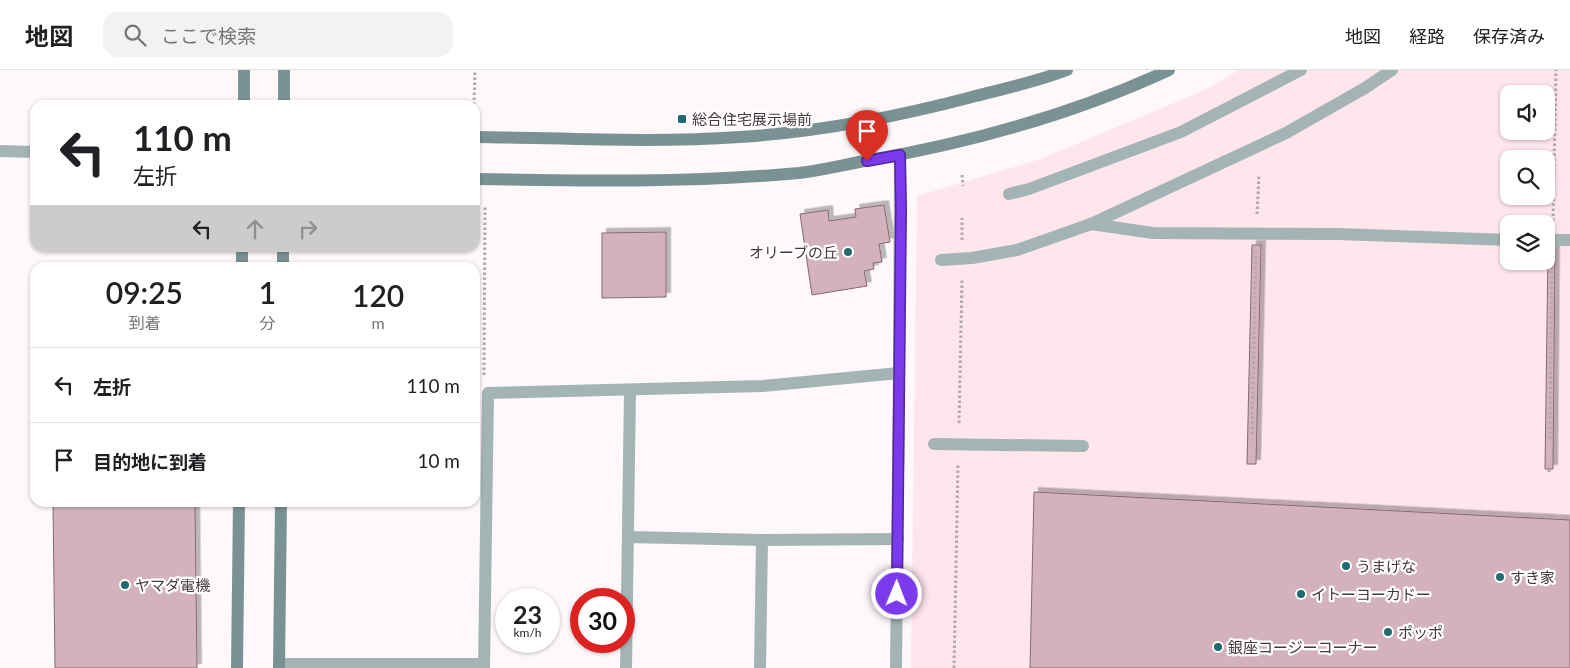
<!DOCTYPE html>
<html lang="ja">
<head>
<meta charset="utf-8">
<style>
  body { margin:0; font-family:Lato,"Noto Sans JP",sans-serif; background:#f2f2f2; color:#202124; height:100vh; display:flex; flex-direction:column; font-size:19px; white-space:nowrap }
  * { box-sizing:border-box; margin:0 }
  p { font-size:16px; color:#757577 }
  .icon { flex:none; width:28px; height:28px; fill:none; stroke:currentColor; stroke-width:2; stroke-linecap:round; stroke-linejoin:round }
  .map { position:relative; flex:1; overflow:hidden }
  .details { position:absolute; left:30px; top:192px; width:450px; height:245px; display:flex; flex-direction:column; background:#fff; border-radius:15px; box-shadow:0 1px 4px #0004 }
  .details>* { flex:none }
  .top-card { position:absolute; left:30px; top:30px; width:450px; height:152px; border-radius:15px; box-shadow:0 1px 4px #0004; background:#fff; color:#202124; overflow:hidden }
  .tools { position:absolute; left:1500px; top:15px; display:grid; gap:10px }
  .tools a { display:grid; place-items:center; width:55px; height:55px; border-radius:10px; background:#fff; box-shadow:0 1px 4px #0004; font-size:25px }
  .speed { position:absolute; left:495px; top:518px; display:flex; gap:10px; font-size:25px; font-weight:700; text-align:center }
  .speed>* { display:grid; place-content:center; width:65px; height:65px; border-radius:50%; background:#fff; box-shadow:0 1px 4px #0004; line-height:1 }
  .speed small { font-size:12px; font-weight:400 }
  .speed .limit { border:8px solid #d22; background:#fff; color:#111 }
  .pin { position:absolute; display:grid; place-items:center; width:42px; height:42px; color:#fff; margin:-51px -21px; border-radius:50% 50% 50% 0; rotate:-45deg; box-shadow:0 0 5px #0007 }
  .pin .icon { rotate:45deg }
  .me { position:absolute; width:55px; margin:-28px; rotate:1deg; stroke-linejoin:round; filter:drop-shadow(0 0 4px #0008) }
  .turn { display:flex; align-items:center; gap:18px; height:105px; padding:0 20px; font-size:22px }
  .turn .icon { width:65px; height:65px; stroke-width:2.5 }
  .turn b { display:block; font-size:35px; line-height:42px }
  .lanes { display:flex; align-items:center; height:48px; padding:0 20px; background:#0003; justify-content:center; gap:25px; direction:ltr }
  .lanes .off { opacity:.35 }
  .eta { display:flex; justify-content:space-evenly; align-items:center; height:85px; text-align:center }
  .eta b { font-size:30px; font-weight:600; line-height:35px }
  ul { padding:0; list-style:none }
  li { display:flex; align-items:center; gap:15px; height:75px; padding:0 20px; border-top:1px solid #e0e0e0 }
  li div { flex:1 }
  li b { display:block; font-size:19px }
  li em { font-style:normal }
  header { display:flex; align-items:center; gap:30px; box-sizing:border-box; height:70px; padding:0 25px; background:#fff; border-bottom:1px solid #e0e0e0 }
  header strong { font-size:24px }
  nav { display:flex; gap:28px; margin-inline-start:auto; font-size:18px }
  .search { width:350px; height:45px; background:#f2f2f2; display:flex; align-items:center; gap:12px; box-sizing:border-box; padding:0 18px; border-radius:15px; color:#757577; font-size:19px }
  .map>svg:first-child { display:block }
  .built { fill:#ffe5ec; fill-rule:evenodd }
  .building { fill:#d3b2bb; stroke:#866871; filter:url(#shadow) }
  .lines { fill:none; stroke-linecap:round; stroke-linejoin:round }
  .path { stroke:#b2a8ab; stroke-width:3; stroke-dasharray:2.5 2.5; stroke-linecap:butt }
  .lane { stroke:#a4b4b5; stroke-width:12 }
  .street { stroke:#a4b4b5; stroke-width:12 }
  .secondary { stroke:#7a9294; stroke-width:12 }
  .route-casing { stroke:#51269a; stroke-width:12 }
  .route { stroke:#7c3aed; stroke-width:9 }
  .poi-dot { fill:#1f6b71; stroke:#fff; stroke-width:2 }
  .labels { text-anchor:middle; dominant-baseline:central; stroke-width:4.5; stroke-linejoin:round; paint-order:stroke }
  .poi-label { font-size:15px; fill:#46393d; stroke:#fff; text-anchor:start }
</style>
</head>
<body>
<header>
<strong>地図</strong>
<div class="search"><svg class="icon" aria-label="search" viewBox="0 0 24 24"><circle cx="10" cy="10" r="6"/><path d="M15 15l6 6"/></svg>ここで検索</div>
<nav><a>地図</a><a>経路</a><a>保存済み</a></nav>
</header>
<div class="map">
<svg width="1570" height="598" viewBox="0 0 1570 598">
  <defs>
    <filter id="shadow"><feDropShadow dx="4.5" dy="-4.5" stdDeviation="0" flood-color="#0004"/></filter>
  </defs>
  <rect width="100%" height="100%" fill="#fff8fa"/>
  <path class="built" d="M1239,0H1570V598H911L917,126L1041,89L1207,19ZM1509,24H1546V61H1509ZM1509,89H1546V126H1509ZM1509,154H1546V191H1509Z"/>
  <g class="building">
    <polygon points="884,135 890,172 879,174 882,192 873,193 874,199 864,201 867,216 812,225 800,144 828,140 829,151 856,147 855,139"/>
    <polygon points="666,162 666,227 602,228 602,163"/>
    <polygon points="1252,175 1261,175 1256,394 1247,394"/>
    <polygon points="1548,180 1555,180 1553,399 1545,399"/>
    <polygon points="1034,422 1570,450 1570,598 1030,598"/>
    <polygon points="53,432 195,432 197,598 55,598"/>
  </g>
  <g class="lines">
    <g class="path">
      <polyline points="474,35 475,0"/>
      <polyline points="962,105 963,116"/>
      <polyline points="1257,144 1259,105"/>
      <polyline points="1553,151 1556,0"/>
      <polyline points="962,170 962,148"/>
      <polyline points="484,305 485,136"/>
      <polyline points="959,353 962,209"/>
      <polyline points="1252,364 1256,182"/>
      <polyline points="1550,369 1552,190"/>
      <polyline points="1549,402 1549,399"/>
      <polyline points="954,598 958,394"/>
    </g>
    <g class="lane">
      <polyline points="1009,124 1029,119 1181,62 1301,0"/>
      <polyline points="1091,154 1286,63 1365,18 1392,0"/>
      <polyline points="1546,170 1570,170"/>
      <polyline points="941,190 972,188 1017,180 1091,154 1153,163 1338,164 1509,170"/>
      <polyline points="934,374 1083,376"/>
    </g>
    <g class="street">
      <polyline points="0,81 35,82"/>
      <polyline points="899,303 900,85"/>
      <polyline points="628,467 762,470 898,469"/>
      <polyline points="279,594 484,594"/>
      <polyline points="484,598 488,323 763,316 899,303 896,598"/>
      <polyline points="626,598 630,320"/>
      <polyline points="760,598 762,470"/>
    </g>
    <g class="secondary">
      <polyline points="284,0 284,35"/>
      <polyline points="244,35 244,0"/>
      <path d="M475,67C563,68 652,73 740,67C819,62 896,47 972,27C1003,19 1036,12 1067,0"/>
      <path d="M475,109C582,111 693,113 799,103C823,100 847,94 870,90C973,72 1074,44 1169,0"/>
      <polyline points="242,198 242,178"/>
      <polyline points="283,198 283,178"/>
      <polyline points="237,598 239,432"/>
      <polyline points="279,598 281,432"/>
    </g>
  </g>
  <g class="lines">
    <defs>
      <polyline id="route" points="867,91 900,85 901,138 897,524"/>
    </defs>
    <use href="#route" class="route-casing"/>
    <use href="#route" class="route"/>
  </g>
  <g class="poi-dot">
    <rect x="677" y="44" width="10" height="10" rx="2.5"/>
    <circle cx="848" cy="182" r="5"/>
    <circle cx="1346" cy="496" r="5"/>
    <circle cx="1500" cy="507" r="5"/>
    <circle cx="125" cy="515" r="5"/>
    <circle cx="1301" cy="524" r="5"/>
    <circle cx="1388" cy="562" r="5"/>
    <circle cx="1218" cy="577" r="5"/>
  </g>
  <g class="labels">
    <g class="poi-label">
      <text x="692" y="49">総合住宅展示場前</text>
      <text x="838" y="182" text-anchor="end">オリーブの丘</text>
      <text x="1356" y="496">うまげな</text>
      <text x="1510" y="507">すき家</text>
      <text x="135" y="515">ヤマダ電機</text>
      <text x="1311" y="524">イトーヨーカドー</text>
      <text x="1398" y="562">ポッポ</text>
      <text x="1228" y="577">銀座コージーコーナー</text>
    </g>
  </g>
</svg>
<div class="tools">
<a><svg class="icon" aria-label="sound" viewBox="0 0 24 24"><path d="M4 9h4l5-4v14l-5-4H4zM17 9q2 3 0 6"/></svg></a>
<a><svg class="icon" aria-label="search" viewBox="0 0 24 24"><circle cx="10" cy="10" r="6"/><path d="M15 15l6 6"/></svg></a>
<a><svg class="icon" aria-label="layers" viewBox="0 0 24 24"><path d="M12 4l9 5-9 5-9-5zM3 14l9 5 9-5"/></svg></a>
</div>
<div class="speed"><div>23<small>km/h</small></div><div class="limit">30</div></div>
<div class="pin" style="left:867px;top:91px;background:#d93025"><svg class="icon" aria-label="arrive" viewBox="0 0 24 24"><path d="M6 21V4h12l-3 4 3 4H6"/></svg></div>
<svg class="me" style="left:897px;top:524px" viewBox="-20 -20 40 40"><circle r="17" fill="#7c3aed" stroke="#fff" stroke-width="3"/><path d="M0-11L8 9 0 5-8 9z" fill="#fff"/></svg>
<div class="top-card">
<div class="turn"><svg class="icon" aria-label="left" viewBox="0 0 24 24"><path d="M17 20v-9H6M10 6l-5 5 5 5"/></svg><div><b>110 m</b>左折</div></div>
<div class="lanes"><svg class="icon" aria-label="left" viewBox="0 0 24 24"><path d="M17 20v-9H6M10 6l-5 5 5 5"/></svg><svg class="icon off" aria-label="ahead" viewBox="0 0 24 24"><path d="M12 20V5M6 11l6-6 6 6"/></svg><svg class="icon off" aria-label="right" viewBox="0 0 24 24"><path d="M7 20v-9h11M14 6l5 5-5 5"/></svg></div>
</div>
<section class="details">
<div class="eta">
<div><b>09:25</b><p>到着</p></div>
<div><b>1</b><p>分</p></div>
<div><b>120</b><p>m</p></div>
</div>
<ul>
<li><svg class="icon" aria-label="left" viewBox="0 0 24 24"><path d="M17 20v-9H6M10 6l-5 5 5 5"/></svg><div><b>左折</b></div><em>110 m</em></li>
<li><svg class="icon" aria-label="arrive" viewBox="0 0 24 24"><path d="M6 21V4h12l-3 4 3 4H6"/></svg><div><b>目的地に到着</b></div><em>10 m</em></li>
</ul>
</section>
</div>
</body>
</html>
